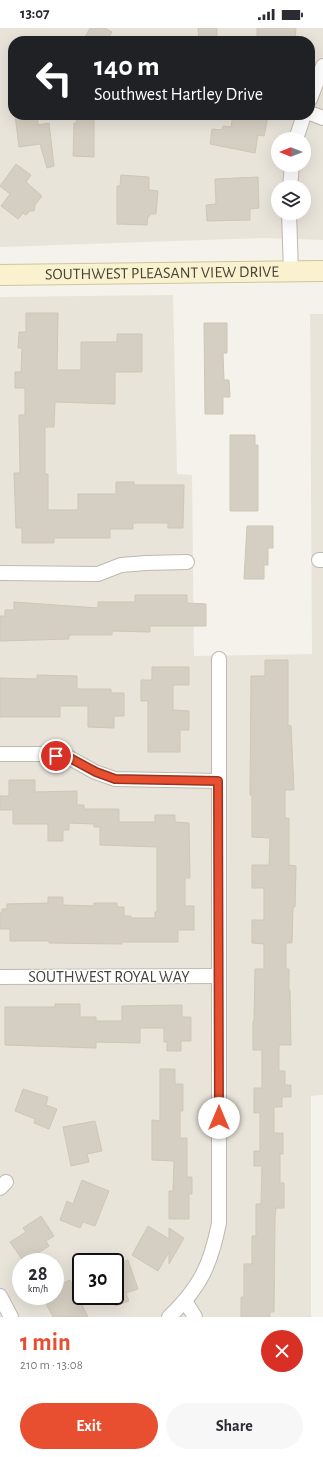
<!DOCTYPE html>
<html lang="en">
<head>
<meta charset="utf-8">
<style>
  body { margin:0; font-family:"Alegreya Sans",sans-serif; background:#f7f7f7; color:#2b2b33; height:100vh; display:flex; flex-direction:column; font-size:15px; white-space:nowrap }
  * { box-sizing:border-box; margin:0 }
  p { font-size:13px; color:#7c7c81 }
  .icon { flex:none; width:22px; height:22px; fill:none; stroke:currentColor; stroke-width:2; stroke-linecap:round; stroke-linejoin:round }
  .map { position:relative; height:1289px; overflow:hidden }
  .details { display:flex; flex-direction:column; background:#fff; flex:1 }
  .details>* { flex:none }
  .top-card { position:absolute; left:8px; top:8px; width:307px; height:84px; border-radius:16px; box-shadow:0 4px 16px #0002; background:#202124; color:#fff; overflow:hidden }
  .needle { width:26px; rotate:270deg }
  .fabs { position:absolute; left:271px; top:104px; display:grid; gap:8px }
  .fabs a { display:grid; place-items:center; width:40px; height:40px; border-radius:50%; background:#fff; box-shadow:0 4px 16px #0002; font-size:20px }
  .speed { position:absolute; left:12px; top:1225px; display:flex; gap:8px; font-size:20px; font-weight:700; text-align:center }
  .speed>* { display:grid; place-content:center; width:52px; height:52px; border-radius:50%; background:#fff; box-shadow:0 4px 16px #0002; line-height:1 }
  .speed small { font-size:10px; font-weight:400 }
  .speed .limit { border:2px solid #111; border-radius:6px; background:#fff; color:#111 }
  .pin { position:absolute; display:grid; place-items:center; width:34px; height:34px; color:#fff; margin:-17px; border:2px solid #fff; border-radius:50%; box-shadow:0 1px 4px #0007 }
  .me { position:absolute; width:44px; margin:-22px; rotate:0deg; stroke-linejoin:round; filter:drop-shadow(0 0 3px #0008) }
  .turn { display:flex; align-items:center; gap:14px; height:84px; padding:0 20px; font-size:18px }
  .turn .icon { width:52px; height:52px; stroke-width:2.5 }
  .turn b { display:block; font-size:28px; line-height:34px }
  .round { display:grid; place-items:center; flex:none; width:42px; height:42px; border-radius:21px; background:#f7f7f7 }
  .summary { display:flex; align-items:center; justify-content:space-between; height:68px; padding:0 20px }
  h1 { font-size:24px; font-weight:700; line-height:30px; color:#e74f30 }
  .cta { display:flex; gap:8px; margin-top:auto; padding:8px 20px }
  .cta a { flex:1; height:46px; border-radius:24px; background:#e74f30; color:#fff; font-size:16px; font-weight:700; line-height:46px; text-align:center }
  .cta a+a { background:#f7f7f7; color:#2b2b33 }
  .status { display:flex; justify-content:space-between; align-items:center; height:28px; padding:0 20px; background:#fff; direction:ltr }
  .status svg { height:11px; fill:currentColor }
  .map>svg:first-child { display:block }
  .residential { fill:#e8e4da; fill-rule:evenodd }
  .building { fill:#d5cec2; stroke:#cfc6b5 }
  .lines { fill:none; stroke-linecap:round; stroke-linejoin:round }
  .minor-casing { stroke:#bfb9ae; stroke-width:16 }
  .secondary-casing { stroke:#cfc49f; stroke-width:22 }
  .minor { stroke:#fff; stroke-width:14 }
  .secondary { stroke:#faf1cf; stroke-width:20 }
  .route-casing { stroke:#96331f; stroke-width:10 }
  .route { stroke:#e74f30; stroke-width:7 }
  .labels { text-anchor:middle; dominant-baseline:central; stroke-width:3; stroke-linejoin:round; paint-order:stroke }
  .street-label { font-size:16px; fill:#48433a; stroke:#fff }
</style>
</head>
<body>
<div class="status"><b>13:07</b><svg viewBox="0 0 49 12"><path d="M0 12V9h3v3zM5 12V6h3v6zM10 12V3h3v9zM15 12V0h3v12zM26 1h20v11H26zM47 4h2v5h-2z"/></svg></div>
<div class="map">
<svg width="323" height="1289" viewBox="0 0 323 1289">
  <rect width="100%" height="100%" fill="#f4f2eb"/>
  <g class="residential">
    <path d="M0,0H323V212L265,210L0,219ZM13,13H310V87H13ZM278,111H304V137H278ZM278,159H304V185H278Z"/>
    <path d="M173,267L177,446L192,447L194,628L312,626L310,286H323V1067L311,1068V1289H0V269ZM21,1234H55V1268H21ZM81,1234H115V1268H81Z"/>
  </g>
  <g class="building">
    <polygon points="90,0 105,0 112,4 107,13 83,13"/>
    <polygon points="198,0 217,0 217,13 199,13"/>
    <polygon points="257,0 296,0 295,13 257,13"/>
    <polygon points="15,87 37,87 38,97 49,95 54,138 47,140 40,116 19,119"/>
    <polygon points="77,87 94,87 94,129 73,128 74,95 76,96"/>
    <polygon points="233,87 268,88 264,108 258,107 255,125 210,116 212,101 222,102 223,98 231,99"/>
    <polygon points="16,136 31,147 26,154 42,168 35,177 34,183 30,183 26,187 23,185 18,191 1,178 10,166 0,158"/>
    <polygon points="121,147 149,149 149,162 158,163 156,186 150,186 150,188 148,188 147,197 117,196 117,158 120,158"/>
    <polygon points="258,149 259,180 250,181 250,192 207,193 206,177 216,176 215,151"/>
    <polygon points="26,285 58,285 57,342 81,342 81,314 117,314 117,306 142,306 142,344 115,344 115,376 55,374 54,399 45,399 45,446 48,446 48,482 78,482 78,466 116,466 116,454 134,454 134,457 184,457 183,500 168,500 168,495 133,495 133,501 110,501 110,510 54,510 54,515 22,515 22,500 16,500 14,445 20,445 19,387 25,387 25,360 15,360 15,344 21,344 22,320 18,320 19,304 26,304"/>
    <polygon points="204,295 227,295 227,325 223,325 224,352 229,352 230,369 223,369 223,386 205,386"/>
    <polygon points="230,407 255,407 255,417 258,417 258,483 230,483"/>
    <polygon points="247,498 273,498 273,520 268,520 268,537 264,537 264,551 244,551"/>
    <polygon points="135,567 187,567 187,575 206,576 206,598 150,598 150,604 112,603 112,607 69,607 69,611 0,613 0,588 5,588 5,582 14,582 14,574 98,580 98,574 135,574"/>
    <polygon points="265,632 288,632 288,697 291,698 294,762 285,762 285,790 289,790 289,837 296,838 295,879 293,879 292,915 286,915 286,941 289,941 289,962 290,962 291,1017 279,1017 279,1043 285,1043 285,1057 291,1057 291,1069 282,1069 282,1079 274,1079 274,1105 283,1105 283,1126 280,1126 280,1155 284,1155 284,1180 276,1180 275,1189 274,1284 270,1284 270,1289 241,1289 241,1269 244,1269 244,1236 252,1236 252,1208 256,1208 256,1176 261,1176 262,1138 254,1138 254,1123 260,1123 260,1085 254,1085 254,1060 262,1060 262,1022 253,1022 253,993 254,993 255,941 264,941 264,916 252,915 252,892 264,892 264,860 252,860 252,837 269,837 270,810 252,809 252,767 250,767 251,648 265,648"/>
    <polygon points="152,639 189,639 189,657 173,657 173,682 189,683 189,702 180,702 180,724 148,724 148,673 141,673 141,652 152,652"/>
    <polygon points="37,647 77,648 77,661 111,661 111,665 124,665 124,688 114,688 114,700 88,699 88,678 60,678 60,689 0,689 0,650 37,651"/>
    <polygon points="9,752 35,752 35,764 77,763 77,777 84,777 84,781 119,781 119,794 155,794 155,787 175,787 175,794 189,795 190,850 185,850 185,878 194,878 194,902 178,902 178,914 122,914 122,916 49,915 49,913 10,913 10,901 0,901 0,885 2,885 2,881 7,881 7,876 48,875 48,869 63,869 63,877 94,878 94,875 117,875 117,879 124,879 124,888 131,888 131,890 155,890 155,884 157,884 157,819 100,817 100,799 94,799 94,796 69,795 69,802 63,802 63,813 48,813 48,796 13,796 13,782 0,782 0,768 9,768"/>
    <polygon points="55,976 80,976 80,989 96,989 96,993 122,993 122,978 182,977 182,989 191,989 191,1013 181,1013 181,1023 167,1023 167,1014 164,1014 164,1000 140,1000 140,1015 96,1014 96,1020 5,1017 5,979 55,979"/>
    <polygon points="160,1041 175,1041 175,1056 183,1056 183,1083 180,1083 180,1110 187,1110 187,1149 192,1149 192,1166 189,1166 189,1191 169,1191 169,1163 173,1163 174,1133 152,1132 152,1092 160,1093"/>
    <polygon points="23,1061 48,1069 46,1077 57,1081 49,1101 34,1095 35,1091 15,1083"/>
    <polygon points="95,1093 102,1123 87,1126 89,1134 71,1138 63,1099"/>
    <polygon points="82,1152 109,1163 95,1198 83,1194 80,1200 60,1192 67,1173 73,1176"/>
    <polygon points="41,1188 54,1208 46,1213 49,1218 24,1234 10,1214 26,1204 23,1200"/>
    <polygon points="148,1198 169,1211 169,1200 184,1210 169,1236 169,1224 158,1243 132,1227"/>
    <polygon points="128,1232 138,1261 126,1265 129,1273 115,1278 115,1237"/>
    <polygon points="70,1252 88,1289 53,1289 42,1268 55,1268 55,1259"/>
  </g>
  <g class="lines">
    <defs>
      <g id="minor">
        <polyline points="310,71 323,38"/>
        <polyline points="310,85 323,90"/>
        <polyline points="296,111 304,87"/>
        <polyline points="290,159 292,137"/>
        <polyline points="289,185 291,243"/>
        <polyline points="319,532 323,532"/>
        <polyline points="0,545 98,546 121,537 146,535 187,534"/>
        <polyline points="0,726 43,726 68,729 95,744 115,751 218,753"/>
        <polyline points="0,949 219,948"/>
        <polyline points="0,1160 6,1154"/>
        <polyline points="0,1268 11,1289"/>
        <polyline points="185,1273 195,1289"/>
        <path d="M169,1289C200,1260 211,1236 219,1195V631"/>
      </g>
      <g id="secondary">
        <path id="s1" d="M0,247L323,243"/>
      </g>
    </defs>
    <use href="#minor" class="minor-casing"/>
    <use href="#secondary" class="secondary-casing"/>
    <use href="#minor" class="minor"/>
    <use href="#secondary" class="secondary"/>
  </g>
  <g class="lines">
    <defs>
      <polyline id="route" points="56,728 68,729 96,744 115,751 218,753 219,1090"/>
    </defs>
    <use href="#route" class="route-casing"/>
    <use href="#route" class="route"/>
  </g>
  <g class="labels">
    <g class="street-label">
      <text stroke="none"><textPath href="#s1" startOffset="162">SOUTHWEST PLEASANT VIEW DRIVE</textPath></text>
      <text x="109" y="949">SOUTHWEST ROYAL WAY</text>
    </g>
  </g>
</svg>
<div class="fabs">
<a><svg class="needle" viewBox="-14 -14 28 28"><path d="M0-13l5 13h-10z" fill="#e53935"/><path d="M0 13l5-13h-10z" fill="#7c7c81"/></svg></a>
<a><svg class="icon" aria-label="layers" viewBox="0 0 24 24"><path d="M12 4l9 5-9 5-9-5zM3 14l9 5 9-5"/></svg></a>
</div>
<div class="speed"><div>28<small>km/h</small></div><div class="limit">30</div></div>
<div class="pin" style="left:56px;top:728px;background:#d93025"><svg class="icon" aria-label="arrive" viewBox="0 0 24 24"><path d="M6 21V4h12l-3 4 3 4H6"/></svg></div>
<svg class="me" style="left:219px;top:1090px" viewBox="-20 -20 40 40"><circle r="19" fill="#fff"/><path d="M0-13L10 11 0 6-10 11z" fill="#e74f30"/></svg>
<div class="top-card">
<div class="turn"><svg class="icon" aria-label="left" viewBox="0 0 24 24"><path d="M17 20v-9H6M10 6l-5 5 5 5"/></svg><div><b>140 m</b>Southwest Hartley Drive</div></div>
</div>
</div>
<section class="details">
<div class="summary"><div><h1>1 min</h1><p>210 m · 13:08</p></div><a class="round" style="background:#d93025;color:#fff"><svg class="icon" aria-label="close" viewBox="0 0 24 24"><path d="M6 6l12 12M18 6L6 18"/></svg></a></div>
<div class="cta"><a>Exit</a><a>Share</a></div>
</section>
</body>
</html>
